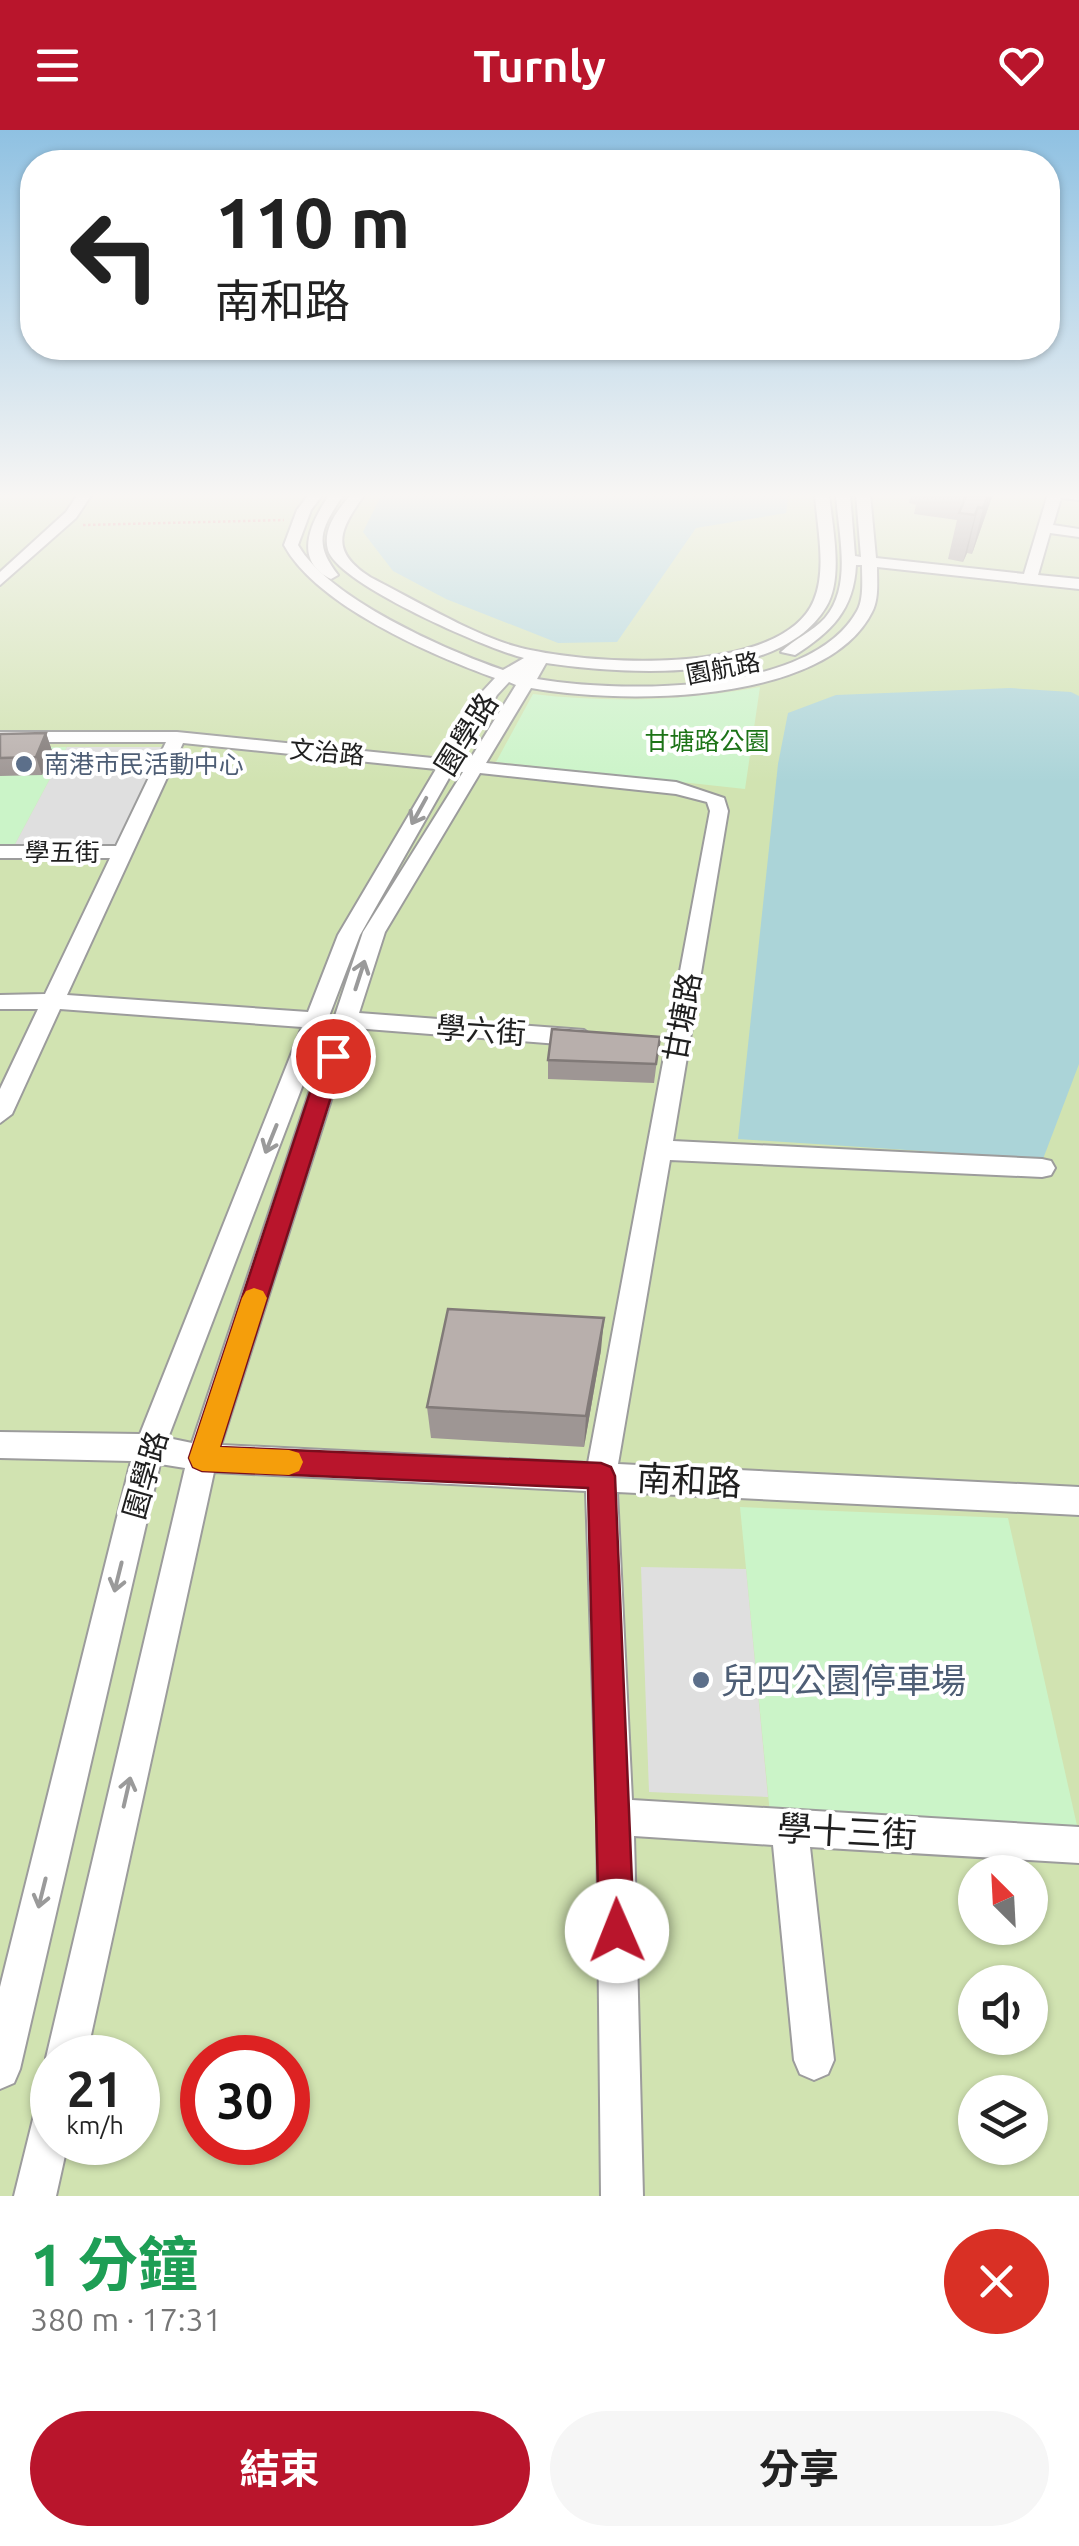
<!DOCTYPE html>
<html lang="zh-TW">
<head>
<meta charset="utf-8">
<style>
  body { margin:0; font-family:Ubuntu,"Noto Sans TC",sans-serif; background:#f6f6f6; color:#222; height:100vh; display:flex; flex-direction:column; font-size:38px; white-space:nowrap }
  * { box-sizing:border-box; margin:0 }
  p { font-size:32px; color:#767676 }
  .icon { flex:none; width:55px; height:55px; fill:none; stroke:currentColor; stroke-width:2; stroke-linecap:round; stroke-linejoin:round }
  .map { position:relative; height:2066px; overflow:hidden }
  .panel { display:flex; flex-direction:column; background:#fff; flex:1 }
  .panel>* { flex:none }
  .guide { position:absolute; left:20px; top:20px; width:1040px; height:210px; border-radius:40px; box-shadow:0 2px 8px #0004; background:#fff; color:#222; overflow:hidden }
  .needle { width:65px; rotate:336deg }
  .buttons { position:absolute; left:958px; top:1725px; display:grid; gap:20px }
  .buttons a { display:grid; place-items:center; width:90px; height:90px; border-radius:50%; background:#fff; box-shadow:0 2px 8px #0004; font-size:50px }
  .speed { position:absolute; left:30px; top:1905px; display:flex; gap:20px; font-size:50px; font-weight:700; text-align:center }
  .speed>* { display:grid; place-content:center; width:130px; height:130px; border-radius:50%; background:#fff; box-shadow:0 2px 8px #0004; line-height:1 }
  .speed small { font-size:25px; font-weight:400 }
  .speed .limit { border:15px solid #d22; background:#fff; color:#111 }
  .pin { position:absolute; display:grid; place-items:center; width:85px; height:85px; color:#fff; margin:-42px; border:5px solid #fff; border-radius:50%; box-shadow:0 2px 10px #0007 }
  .me { position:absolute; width:110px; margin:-55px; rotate:359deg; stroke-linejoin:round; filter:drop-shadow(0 0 8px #0008) }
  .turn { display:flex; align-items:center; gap:35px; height:210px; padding:0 30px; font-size:45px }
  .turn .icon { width:130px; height:130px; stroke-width:2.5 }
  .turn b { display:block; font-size:70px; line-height:85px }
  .round { display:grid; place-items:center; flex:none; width:105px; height:105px; border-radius:52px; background:#f6f6f6 }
  .overview { display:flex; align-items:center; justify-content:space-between; height:170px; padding:0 30px }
  h1 { font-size:60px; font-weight:700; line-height:75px; color:#1e9e55 }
  .cta { display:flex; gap:20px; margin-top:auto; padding:20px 30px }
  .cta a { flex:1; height:115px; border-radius:60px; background:#b9152c; color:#fff; font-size:40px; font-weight:700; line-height:115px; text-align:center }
  .cta a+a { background:#f6f6f6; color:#222 }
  header { display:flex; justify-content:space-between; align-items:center; height:130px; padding:0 30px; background:#b9152c; color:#fff; font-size:45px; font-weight:700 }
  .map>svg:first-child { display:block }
  .grass { fill:#d1e3b1; fill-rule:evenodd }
  .park { fill:#cbf4c8 }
  .parking { fill:#dfdfdf }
  .water { fill:#abd4d8 }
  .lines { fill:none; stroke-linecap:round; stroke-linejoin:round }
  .minor-casing { stroke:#9c9c9c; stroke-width:4 }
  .path { stroke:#eb7a7e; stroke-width:2.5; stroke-dasharray:2.5 2.5; stroke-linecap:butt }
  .minor { fill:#fff; fill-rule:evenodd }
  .wall { fill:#9e9694 }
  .shaded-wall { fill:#817a78 }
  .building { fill:#b8afac; stroke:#817a78; stroke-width:2.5 }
  .oneway { stroke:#9a9a9a }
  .route { fill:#b9152c; stroke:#780e1d; stroke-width:2.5 }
  .slow { fill:#f59e0b }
  .service-dot { fill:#5c6f8a; stroke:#fff; stroke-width:4 }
  .labels { text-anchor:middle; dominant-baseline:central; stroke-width:8; stroke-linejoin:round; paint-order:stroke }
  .far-street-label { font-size:25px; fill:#1f1f1f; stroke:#fff }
  .far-park-label { font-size:25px; fill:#1c7317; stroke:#fff }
  .far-service-label { font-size:25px; fill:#4e5e75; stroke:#fff; text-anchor:start }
  .street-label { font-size:30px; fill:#1f1f1f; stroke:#fff }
  .near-street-label { font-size:35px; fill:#1f1f1f; stroke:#fff }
  .near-service-label { font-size:35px; fill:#4e5e75; stroke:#fff; text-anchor:start }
</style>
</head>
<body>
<header><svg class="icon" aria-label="menu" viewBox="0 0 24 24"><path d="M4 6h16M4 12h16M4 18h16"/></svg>Turnly<svg class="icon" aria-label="heart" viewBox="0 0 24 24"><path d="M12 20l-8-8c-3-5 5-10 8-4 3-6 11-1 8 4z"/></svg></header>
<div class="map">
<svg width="1079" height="2066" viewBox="0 0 1079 2066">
  <rect width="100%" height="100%" fill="#efebe6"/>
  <path class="grass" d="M0,364H1079V2066H0ZM975,1742H1030V1798H975ZM975,1852H1030V1908H975ZM52,1928H138V2012H52ZM202,1928H288V2012H202ZM975,1962H1030V2018H975Z"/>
  <g class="park">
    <path d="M760,557L745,659L496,632L533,564C611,573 682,571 760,557Z"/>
    <polygon points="0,617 67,617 13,718 0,717"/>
    <polygon points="740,1377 1008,1388 1078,1700 770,1684"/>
  </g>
  <g class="parking">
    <polygon points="67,617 163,617 117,718 13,718"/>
    <polygon points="641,1437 746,1439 768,1667 649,1662"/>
  </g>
  <g class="water">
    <polygon points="382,364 789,364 786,383 696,398 617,512 558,513 446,469 393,441 363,402"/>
    <polygon points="1010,558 1071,562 1079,566 1079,934 1043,1029 738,1009 778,634 788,583 836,565"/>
  </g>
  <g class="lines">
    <defs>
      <g id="minor">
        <polygon points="78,364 92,364 76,388 0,455 0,442 66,382"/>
        <path d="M309,364H323L311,380L298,415C328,468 445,520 503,540L524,528C487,519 338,454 328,420C322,398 339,379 351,364H365C340,399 328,420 370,447C413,469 470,503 514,516C580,535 782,549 814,470C827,439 817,397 815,364H829C832,396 844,448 826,477C779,556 623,544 546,533L537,549C619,563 810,566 857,481C864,469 862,449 862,435H856C854,480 831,502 795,525L781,522C794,509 812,502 825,488C853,455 838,403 836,364H850L855,426L861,427L856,364H870L876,428L1024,444L1048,364H1079V370L1061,368L1053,395L1079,399V407L1050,403L1038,445L1079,449V459L877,437C877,451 879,469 872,482C825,576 619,574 531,558L486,633L676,652L724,668L728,681L673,1011L1042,1029L1051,1031L1055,1038L1051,1045L1042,1047L670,1030L618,1334L1079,1357V1385L617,1362L632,1670L1079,1697V1733L810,1717L834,1930L828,1944L814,1950L800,1944L794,1930L773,1715L634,1706L643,2066H601L597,1687L586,1361L214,1342L86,1928H52V1943L46,1928L185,1338L160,1334L20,1939L14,1953L0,1959V1857L131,1331L0,1328V1302L140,1304L302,897L60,879L12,984L0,993V959L38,879H0V865L45,864L110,728H0V716H116L166,612H0V602H177L442,629L482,562L495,548C431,525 316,475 284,415L297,380ZM509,552L516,555L469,631L459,630L497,565ZM183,613L436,639L338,805L308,882L67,865ZM453,641L463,642L363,802L192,1313L168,1308L360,805ZM480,643L676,664L707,672L710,681L588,1333L221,1315L354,898L584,916L595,908L584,900L359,883L385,802Z"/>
        <path d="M330,364H344C322,397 312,412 338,445L331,449C291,430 312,390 330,364Z"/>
        <polygon points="52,1967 52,2012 68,2012 56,2066 14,2066 37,1973"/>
      </g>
    </defs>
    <use href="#minor" class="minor-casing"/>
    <polyline class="path" points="83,395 284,390"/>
    <use href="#minor" class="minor"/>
  </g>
  <g class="wall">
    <polygon points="911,364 993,364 972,424 967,423 963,432 948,429 957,390 914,384 916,375 909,373"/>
    <polygon points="46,603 52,621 42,645 0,646 0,604"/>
    <polygon points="660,907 654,953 548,949 548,930"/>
    <polygon points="601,1220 584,1317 431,1308 427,1277"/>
  </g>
  <g class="shaded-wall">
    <polygon points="989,364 993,364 972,424 983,378"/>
    <polygon points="978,377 967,423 963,432 975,385"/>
    <polygon points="46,603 52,621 42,645 36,627"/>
    <polygon points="604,1188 601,1220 584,1317 586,1286"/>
  </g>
  <g class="building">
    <polygon points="967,364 989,364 983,378 978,377 975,385 959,383"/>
    <polygon points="46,603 36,627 0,628 0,604"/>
    <polygon points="552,899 660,907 656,934 548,930"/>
    <polygon points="448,1179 604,1188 586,1286 427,1277"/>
  </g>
  <defs><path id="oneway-shaft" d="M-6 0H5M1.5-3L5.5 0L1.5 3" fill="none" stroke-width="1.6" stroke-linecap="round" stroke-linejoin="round" transform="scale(2.5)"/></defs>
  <g class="oneway">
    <use href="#oneway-shaft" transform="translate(419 681) rotate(119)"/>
    <use href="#oneway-shaft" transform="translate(360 845) rotate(-72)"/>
    <use href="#oneway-shaft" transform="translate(271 1009) rotate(112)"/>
    <use href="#oneway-shaft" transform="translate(118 1447) rotate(104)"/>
    <use href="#oneway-shaft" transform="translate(127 1662) rotate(-77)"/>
    <use href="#oneway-shaft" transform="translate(42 1763) rotate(104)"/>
  </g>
  <linearGradient id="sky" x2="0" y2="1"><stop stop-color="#8fc1e2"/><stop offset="0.56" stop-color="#f8f6f4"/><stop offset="1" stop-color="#f8f6f4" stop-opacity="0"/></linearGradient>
  <rect width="1079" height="653" fill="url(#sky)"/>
  <polygon class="route" points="333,919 344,926 220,1317 601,1333 611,1337 615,1346 634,1801 629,1813 617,1818 604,1813 599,1801 588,1358 202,1341 193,1337 189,1328 322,926"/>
  <polygon class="slow" points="254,1158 263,1161 267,1168 220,1317 289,1320 299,1323 303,1332 299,1341 289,1345 202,1341 193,1337 189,1328 242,1168 246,1161"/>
  <g class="service-dot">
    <circle cx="24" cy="634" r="10"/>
    <circle cx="701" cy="1550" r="10"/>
  </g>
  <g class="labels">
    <g class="far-street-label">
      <text transform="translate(723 538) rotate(-11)">園航路</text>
      <text transform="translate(327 622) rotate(5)">文治路</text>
      <text x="62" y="722">學五街</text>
    </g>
    <g class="far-park-label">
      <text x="707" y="611">甘塘路公園</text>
    </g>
    <g class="far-service-label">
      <text x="44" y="634">南港市民活動中心</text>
    </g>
    <g class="street-label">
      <text transform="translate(466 604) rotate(-58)">園學路</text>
      <text transform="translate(682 887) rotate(-80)">甘塘路</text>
      <text transform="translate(481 900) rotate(4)">學六街</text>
      <text transform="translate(145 1345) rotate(-74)">園學路</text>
    </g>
    <g class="near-street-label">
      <text transform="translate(689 1350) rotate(3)">南和路</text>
      <text transform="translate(847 1701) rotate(3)">學十三街</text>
    </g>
    <g class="near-service-label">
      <text x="721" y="1550">兒四公園停車場</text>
    </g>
  </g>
</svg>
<div class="buttons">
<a><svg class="needle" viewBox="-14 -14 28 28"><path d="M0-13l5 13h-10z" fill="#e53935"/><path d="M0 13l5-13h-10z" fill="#767676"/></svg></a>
<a><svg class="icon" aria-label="sound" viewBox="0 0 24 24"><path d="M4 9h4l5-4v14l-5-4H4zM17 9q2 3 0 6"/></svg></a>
<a><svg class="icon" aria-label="layers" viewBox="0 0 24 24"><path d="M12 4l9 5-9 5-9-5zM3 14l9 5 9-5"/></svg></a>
</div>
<div class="speed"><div>21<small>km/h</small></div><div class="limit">30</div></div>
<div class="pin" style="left:333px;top:926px;background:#d93025"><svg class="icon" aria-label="arrive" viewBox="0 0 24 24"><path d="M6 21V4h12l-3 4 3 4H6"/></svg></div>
<svg class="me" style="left:617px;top:1801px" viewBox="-20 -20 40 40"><circle r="19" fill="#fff"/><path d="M0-13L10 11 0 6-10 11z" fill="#b9152c"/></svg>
<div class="guide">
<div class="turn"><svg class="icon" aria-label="left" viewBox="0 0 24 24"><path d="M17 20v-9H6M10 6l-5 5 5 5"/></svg><div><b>110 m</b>南和路</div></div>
</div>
</div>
<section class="panel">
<div class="overview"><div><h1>1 分鐘</h1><p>380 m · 17:31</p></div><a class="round" style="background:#d93025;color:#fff"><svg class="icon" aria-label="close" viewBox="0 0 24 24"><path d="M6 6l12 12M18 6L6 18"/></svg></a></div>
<div class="cta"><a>結束</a><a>分享</a></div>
</section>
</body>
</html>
